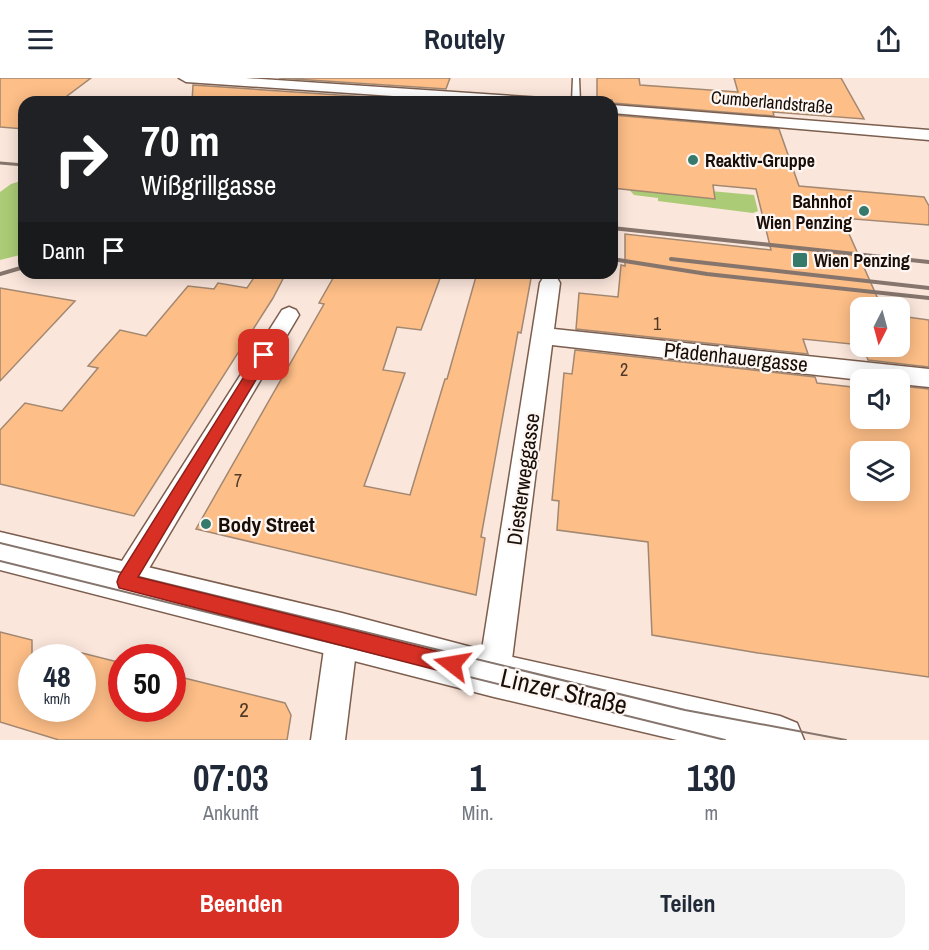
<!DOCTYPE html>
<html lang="de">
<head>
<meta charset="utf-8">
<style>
  body { margin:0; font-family:"Archivo Narrow",sans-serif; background:#f2f2f3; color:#1f2937; height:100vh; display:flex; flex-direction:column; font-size:22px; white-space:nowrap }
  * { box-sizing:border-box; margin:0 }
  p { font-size:20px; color:#747a83 }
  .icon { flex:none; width:33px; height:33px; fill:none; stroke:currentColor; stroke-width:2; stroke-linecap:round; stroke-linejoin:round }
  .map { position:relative; height:662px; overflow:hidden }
  .panel { display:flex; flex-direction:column; background:#fff; flex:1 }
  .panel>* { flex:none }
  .top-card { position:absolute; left:18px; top:18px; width:600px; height:183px; border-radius:18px; box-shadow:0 3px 15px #0003; background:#202124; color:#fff; overflow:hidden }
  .needle { width:39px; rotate:186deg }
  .buttons { position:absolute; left:850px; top:219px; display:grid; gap:12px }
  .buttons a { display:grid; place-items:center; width:60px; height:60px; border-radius:12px; background:#fff; box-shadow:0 3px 15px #0003; font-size:30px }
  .speed { position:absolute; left:18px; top:566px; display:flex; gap:12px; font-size:30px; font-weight:700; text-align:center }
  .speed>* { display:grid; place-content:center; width:78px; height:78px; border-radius:50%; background:#fff; box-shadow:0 3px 15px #0003; line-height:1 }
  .speed small { font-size:15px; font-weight:400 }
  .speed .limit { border:9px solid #d22; background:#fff; color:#111 }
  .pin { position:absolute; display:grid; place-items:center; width:51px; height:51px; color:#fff; margin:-26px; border-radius:12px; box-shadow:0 3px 9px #0006 }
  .me { position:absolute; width:66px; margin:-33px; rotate:284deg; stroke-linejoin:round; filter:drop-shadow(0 0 4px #0008) }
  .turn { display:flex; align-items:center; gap:21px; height:126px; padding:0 24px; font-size:27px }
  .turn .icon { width:78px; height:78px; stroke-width:2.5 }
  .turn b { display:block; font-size:42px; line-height:51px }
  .then { display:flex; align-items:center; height:57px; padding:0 24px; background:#0003; gap:12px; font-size:22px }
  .eta { display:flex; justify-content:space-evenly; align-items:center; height:102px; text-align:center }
  .eta b { font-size:36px; font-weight:700; line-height:42px }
  .primary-button { display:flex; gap:12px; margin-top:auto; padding:12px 24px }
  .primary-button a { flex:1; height:69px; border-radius:18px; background:#d93025; color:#fff; font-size:24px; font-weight:700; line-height:69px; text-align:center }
  .primary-button a+a { background:#f2f2f3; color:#1f2937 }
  header { display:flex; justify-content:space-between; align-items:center; height:78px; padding:0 24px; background:#fff; font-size:27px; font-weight:700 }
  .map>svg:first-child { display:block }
  .green { fill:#abcb76 }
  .building { fill:#fdbe87; stroke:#a28771; stroke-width:1.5; fill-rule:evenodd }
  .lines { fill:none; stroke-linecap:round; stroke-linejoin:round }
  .service-casing { stroke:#7b5e4e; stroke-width:3 }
  .minor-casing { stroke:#7b5e4e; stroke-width:3 }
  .secondary-casing { stroke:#7b5e4e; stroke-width:3 }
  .service { fill:#fff; fill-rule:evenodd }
  .minor { fill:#fff; fill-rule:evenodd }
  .secondary { fill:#fff; fill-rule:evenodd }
  .tram { stroke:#85756d; stroke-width:2 }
  .rail-far1 { stroke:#85756d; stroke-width:3 }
  .rail { stroke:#85756d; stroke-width:4 }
  .route { fill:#d93025; stroke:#8d1f18; stroke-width:1.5 }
  .poi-dot { fill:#367a6c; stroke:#fdf6f2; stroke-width:2 }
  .labels { text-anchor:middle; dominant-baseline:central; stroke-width:4.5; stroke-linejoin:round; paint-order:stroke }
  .far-street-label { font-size:18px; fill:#180d07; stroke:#fdf6f2 }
  .far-poi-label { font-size:18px; font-weight:bold; fill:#180d07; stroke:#fdf6f2; text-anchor:start }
  .number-label { font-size:18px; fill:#513927 }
  .street-label { font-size:21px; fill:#180d07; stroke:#fdf6f2 }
  .poi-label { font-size:21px; font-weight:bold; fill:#180d07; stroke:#fdf6f2; text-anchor:start }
  .near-number-label { font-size:21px; fill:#513927 }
  .near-street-label { font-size:26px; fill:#180d07; stroke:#fdf6f2 }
</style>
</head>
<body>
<header><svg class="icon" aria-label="menu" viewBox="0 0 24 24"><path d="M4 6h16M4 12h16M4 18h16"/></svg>Routely<svg class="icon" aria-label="share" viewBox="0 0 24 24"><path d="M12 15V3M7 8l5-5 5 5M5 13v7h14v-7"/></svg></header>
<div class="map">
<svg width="929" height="662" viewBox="0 0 929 662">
  <rect width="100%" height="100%" fill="#fbe6db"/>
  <g class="green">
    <polygon points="24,102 24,176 0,182 0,114 11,106"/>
    <polygon points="623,105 754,117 758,133 753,135 658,123 658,120 634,117"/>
  </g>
  <g class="building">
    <polygon points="0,0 91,0 59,24 24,24 24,51 0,49"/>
    <polygon points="279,0 450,0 446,11"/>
    <polygon points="597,0 639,0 640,7 738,14 734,0 841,0 864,41 773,34 774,38 612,25 612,22 597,21"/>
    <polygon points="193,7 442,24 192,24"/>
    <polygon points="612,37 779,51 799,108 924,119 929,128 929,147 842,140 882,230 861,230 861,267 803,261 808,276 576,251 579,215 618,219 621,187 625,188 625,156 771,172 756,111 713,107 715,121 612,110"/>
    <polygon points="257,195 286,195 273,220 134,438 0,406 0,352 25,325 62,333 98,290 88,288 120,252 146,258 188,208 214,211 218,205 247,210"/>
    <polygon points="336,195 442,195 421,252 397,249 383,292 405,295 364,408 410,417 445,301 447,301 477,195 532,195 521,255 518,254 481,459 485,460 476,517 196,451 324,226 319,225"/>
    <polygon points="0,210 75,223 0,303"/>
    <polygon points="900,238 929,242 929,289 868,282 863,268 900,268"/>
    <path d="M575,272L815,299L817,305L861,310V340H900V308L929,311V599L758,575L652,557L648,464L557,452L559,423L552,422L564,295L572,296ZM861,374H900V412H861Z"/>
    <polygon points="0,554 32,562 32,630 82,630 82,575 122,585 122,630 172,630 172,597 285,625 291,637 287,662 59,662 0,644"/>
  </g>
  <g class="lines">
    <defs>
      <polygon id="service" points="573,0 579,0 580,24 572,24"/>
      <g id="minor">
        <polygon points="179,0 246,0 543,20 550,24 481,24 186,4"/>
        <polygon points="612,27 929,52 929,62 612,35"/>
        <polygon points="550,198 557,200 560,205 554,251 929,291 929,309 900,306 900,302 861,302 552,267 510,597 506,609 494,613 482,609 478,597 540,205 543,200"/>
        <polygon points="289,229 296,232 299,237 135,514 125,519 115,514 110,504 115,494 282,232"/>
        <polygon points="342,541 353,546 358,557 345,662 311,662 326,557 331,546"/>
      </g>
      <polygon id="secondary" points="0,454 342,535 494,575 780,638 797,645 804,662 677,662 494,619 0,492"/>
    </defs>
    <use href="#service" class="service-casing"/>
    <use href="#minor" class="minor-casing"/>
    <use href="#secondary" class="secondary-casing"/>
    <use href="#service" class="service"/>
    <use href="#minor" class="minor"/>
    <use href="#secondary" class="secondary"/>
    <g class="tram">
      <polyline points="0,465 685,632 846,662"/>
      <polyline points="0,483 725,662"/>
    </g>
    <polyline class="rail-far1" points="0,85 24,87"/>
    <g class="rail">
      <polyline points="612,150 929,184"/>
      <polyline points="612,181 707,196 929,220"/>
      <polyline points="671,181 929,210"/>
      <polyline points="0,196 24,189"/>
    </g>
  </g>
  <polygon class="route" points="264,272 269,273 271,277 269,280 138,499 452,577 458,580 461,586 458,593 452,596 119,510 117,504 119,498 260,273"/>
  <g class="poi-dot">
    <circle cx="693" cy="82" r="6"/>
    <circle cx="864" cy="133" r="6"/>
    <rect x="792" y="174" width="16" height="16" rx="3"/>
    <circle cx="206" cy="446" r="6"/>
  </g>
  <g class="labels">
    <g class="far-street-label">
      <text transform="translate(772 24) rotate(5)">Cumberlandstraße</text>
    </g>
    <g class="far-poi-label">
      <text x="705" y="82">Reaktiv-Gruppe</text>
      <text x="852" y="123" text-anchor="end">Bahnhof<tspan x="852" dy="21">Wien Penzing</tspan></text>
      <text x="814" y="182">Wien Penzing</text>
    </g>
    <g class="number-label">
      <text x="657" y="245">1</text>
      <text x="624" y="291">2</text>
      <text x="238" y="402">7</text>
    </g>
    <g class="street-label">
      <text transform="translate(736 279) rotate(6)">Pfadenhauergasse</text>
      <text transform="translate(523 401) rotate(-82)">Diesterweggasse</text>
    </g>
    <g class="poi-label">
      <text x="218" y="446">Body Street</text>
    </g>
    <g class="near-number-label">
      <text x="244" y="631">2</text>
    </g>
    <g class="near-street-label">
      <text transform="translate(564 613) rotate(13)">Linzer Straße</text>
    </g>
  </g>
</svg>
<div class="buttons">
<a><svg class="needle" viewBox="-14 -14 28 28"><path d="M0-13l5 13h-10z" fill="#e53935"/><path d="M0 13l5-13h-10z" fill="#747a83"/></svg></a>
<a><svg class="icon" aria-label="sound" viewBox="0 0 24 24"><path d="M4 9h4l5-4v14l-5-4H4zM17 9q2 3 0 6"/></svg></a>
<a><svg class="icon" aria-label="layers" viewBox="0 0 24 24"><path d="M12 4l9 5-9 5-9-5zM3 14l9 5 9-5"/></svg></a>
</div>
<div class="speed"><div>48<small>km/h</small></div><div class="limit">50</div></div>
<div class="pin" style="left:264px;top:277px;background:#d93025"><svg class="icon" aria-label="arrive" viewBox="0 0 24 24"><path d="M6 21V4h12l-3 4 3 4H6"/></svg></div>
<svg class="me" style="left:452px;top:586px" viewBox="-20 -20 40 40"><path d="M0-17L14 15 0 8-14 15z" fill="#d93025" stroke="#fff" stroke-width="4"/></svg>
<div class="top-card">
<div class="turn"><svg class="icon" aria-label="right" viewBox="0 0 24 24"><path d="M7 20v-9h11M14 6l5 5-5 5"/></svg><div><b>70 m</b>Wißgrillgasse</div></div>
<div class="then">Dann<svg class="icon" aria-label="arrive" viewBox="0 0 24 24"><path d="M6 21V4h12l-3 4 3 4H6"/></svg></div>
</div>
</div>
<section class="panel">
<div class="eta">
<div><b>07:03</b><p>Ankunft</p></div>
<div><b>1</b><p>Min.</p></div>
<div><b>130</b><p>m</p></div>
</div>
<div class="primary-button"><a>Beenden</a><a>Teilen</a></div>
</section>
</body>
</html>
